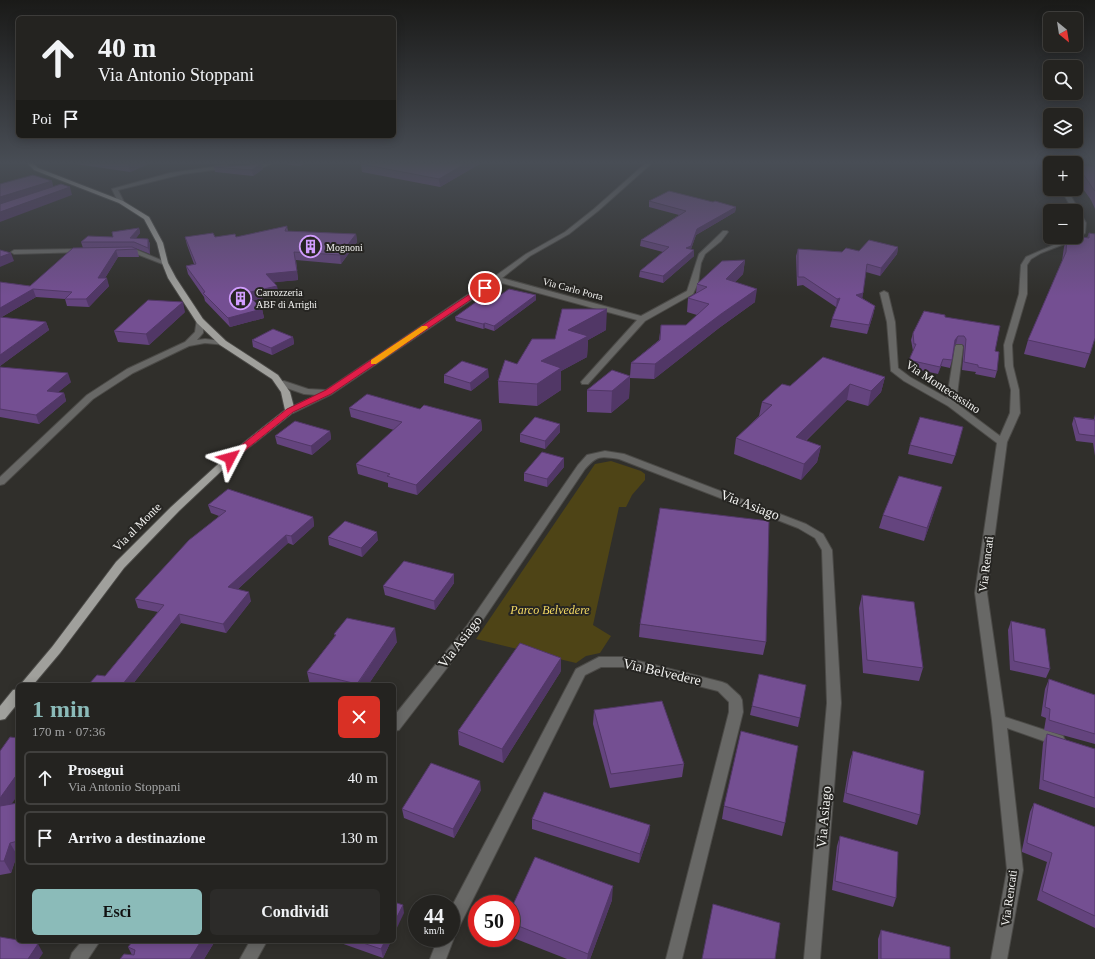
<!DOCTYPE html>
<html lang="it">
<head>
<meta charset="utf-8">
<style>
  body { margin:0; font-family:"Times New Roman",serif; background:#2c2b29; color:#f1f3f6; height:100vh; display:flex; flex-direction:column; font-size:15px; white-space:nowrap }
  * { box-sizing:border-box; margin:0 }
  p { font-size:13px; color:#a3a4a5 }
  .icon { flex:none; width:22px; height:22px; fill:none; stroke:currentColor; stroke-width:2; stroke-linecap:round; stroke-linejoin:round }
  .map { position:relative; flex:1; overflow:hidden }
  .side { position:absolute; left:16px; top:683px; width:380px; height:260px; display:flex; flex-direction:column; background:#242320; border-radius:6px; box-shadow:0 2px 10px #0003,0 0 0 1px #41403e }
  .side>* { flex:none }
  .banner { position:absolute; left:16px; top:16px; width:380px; height:122px; border-radius:6px; box-shadow:0 2px 10px #0003,0 0 0 1px #41403e; background:#242320; color:#f1f3f6; overflow:hidden }
  .needle { width:26px; rotate:150deg }
  .fabs { position:absolute; left:1043px; top:12px; display:grid; gap:8px }
  .fabs a { display:grid; place-items:center; width:40px; height:40px; border-radius:6px; background:#242320; box-shadow:0 2px 10px #0003,0 0 0 1px #41403e; font-size:20px }
  .speed { position:absolute; left:408px; top:895px; display:flex; gap:8px; font-size:20px; font-weight:700; text-align:center }
  .speed>* { display:grid; place-content:center; width:52px; height:52px; border-radius:50%; background:#242320; box-shadow:0 2px 10px #0003,0 0 0 1px #41403e; line-height:1 }
  .speed small { font-size:10px; font-weight:400 }
  .speed .limit { border:6px solid #d22; background:#fff; color:#111 }
  .pin { position:absolute; display:grid; place-items:center; width:34px; height:34px; color:#fff; margin:-17px; border:2px solid #fff; border-radius:50%; box-shadow:0 1px 4px #0007 }
  .me { position:absolute; width:44px; margin:-22px; rotate:51deg; stroke-linejoin:round; filter:drop-shadow(0 0 3px #0008) }
  .turn { display:flex; align-items:center; gap:14px; height:84px; padding:0 16px; font-size:18px }
  .turn .icon { width:52px; height:52px; stroke-width:2.5 }
  .turn b { display:block; font-size:28px; line-height:34px }
  .then { display:flex; align-items:center; height:38px; padding:0 16px; background:#0003; gap:8px; font-size:15px }
  .round { display:grid; place-items:center; flex:none; width:42px; height:42px; border-radius:6px; background:#2c2b29 }
  .headline { display:flex; align-items:center; justify-content:space-between; height:68px; padding:0 16px }
  h1 { font-size:24px; font-weight:600; line-height:30px; color:#8bbbb9 }
  .action { display:flex; gap:8px; margin-top:auto; padding:8px 16px }
  .action a { flex:1; height:46px; border-radius:6px; background:#8bbbb9; color:#111; font-size:16px; font-weight:600; line-height:46px; text-align:center }
  .action a+a { background:#2c2b29; color:#f1f3f6 }
  ul { padding:0; list-style:none }
  li { display:flex; align-items:center; gap:12px; height:54px; margin:0 8px 6px; padding:0 8px; border:2px solid #41403e; border-radius:6px }
  li div { flex:1 }
  li b { display:block; font-size:15px }
  li em { font-style:normal }
  .map>svg:first-child { display:block }
  .green { fill:#4e4416 }
  .lines { fill:none; stroke-linecap:round; stroke-linejoin:round }
  .minor-casing { stroke:#4b4a47; stroke-width:2 }
  .major-casing { stroke:#4b4a47; stroke-width:2 }
  .minor { fill:#686866; fill-rule:evenodd }
  .major { fill:#a0a09c; fill-rule:evenodd }
  .wall { fill:#64447e }
  .shaded-wall { fill:#513766 }
  .building { fill:#744f92; stroke:#513766 }
  .route { fill:#e11d48; stroke:#92132f }
  .slow { fill:#f59e0b }
  .labels { text-anchor:middle; dominant-baseline:central; stroke-width:4; stroke-linejoin:round; paint-order:stroke }
  .far-poi-label { font-size:10px; fill:#f3f3f1; stroke:#262522; text-anchor:start }
  .far-street-label { font-size:10px; fill:#f3f3f1; stroke:#262522 }
  .street-label { font-size:12px; fill:#f3f3f1; stroke:#262522 }
  .park-label { font-size:12px; font-style:italic; fill:#f6db64; stroke:#262522 }
  .near-street-label { font-size:14px; fill:#f3f3f1; stroke:#262522 }
</style>
</head>
<body>
<div class="map">
<svg width="1095" height="959" viewBox="0 0 1095 959">
  <rect width="100%" height="100%" fill="#302f2b"/>
  <polygon class="green" points="611,461 641,471 645,474 645,480 632,495 626,507 619,507 593,625 611,636 600,653 586,656 576,663 476,639 595,464"/>
  <g class="lines">
    <defs>
      <g id="minor">
        <path d="M267,162H274C267,167 255,171 247,166C252,162 260,165 267,162Z"/>
        <polygon points="647,162 653,162 598,211 569,234 530,256 502,278 641,316 687,291 699,254 723,231 727,231 728,232 721,241 705,254 701,263 698,283 693,294 645,321 588,384 582,384 581,382 637,320 498,282 332,394 293,413 287,413 285,411 287,409 317,395 304,394 278,385 277,383 278,381 284,381 308,389 326,390 494,277 526,254 565,232 594,209"/>
        <polygon points="1048,162 1054,162 1055,163 1050,164"/>
        <polygon points="1088,162 1095,162 1095,167"/>
        <polygon points="226,165 228,166 228,168 183,174 118,190 124,202 121,204 118,202 112,189 170,173"/>
        <polygon points="1061,189 1067,189 1086,223 1085,233 1075,240 1041,253 1031,259 1027,265 1027,294 1012,345 1013,366 1019,390 1020,413 1007,442 987,593 1005,717 1063,736 1065,740 1063,744 1058,746 1007,728 1023,870 1007,959 991,959 1007,870 992,720 975,593 997,443 948,406 904,381 891,371 887,322 880,293 884,291 888,293 895,322 898,368 910,377 947,398 955,347 956,345 962,345 963,347 956,403 1000,436 1010,413 1011,390 1005,366 1004,345 1019,294 1021,265 1026,257 1072,237 1076,237 1076,234 1079,232 1080,223 1076,216 1076,211 1073,211"/>
        <polygon points="81,249 84,251 83,252 14,254 11,252 14,250"/>
        <polygon points="125,249 137,250 168,263 165,265 134,253 123,252 122,251"/>
        <polygon points="197,319 203,319 204,321 203,333 197,340 205,339 223,341 226,341 226,345 205,343 189,346 133,373 93,399 4,484 0,485 0,477 87,395 127,369 185,342 195,332"/>
        <path d="M605,451L624,454L806,524L823,534L832,550L841,703L820,959H804L827,703L822,550L815,538L798,528L619,459C601,456 597,455 585,469L474,633L399,730L394,731V716L466,627L578,465L587,455Z"/>
        <polygon points="599,657 623,657 722,682 727,684 740,696 742,700 743,712 682,959 666,959 729,712 729,702 718,691 623,667 601,667 585,675 457,931 452,932 454,938 446,959 430,959 438,938 451,938 451,908 576,669"/>
        <polygon points="82,941 100,941 88,959 70,959 72,953"/>
        <polygon points="250,941 267,941 257,959 240,959"/>
      </g>
      <g id="major">
        <polygon points="26,162 32,162 38,168 123,201 149,217 163,243 168,263 176,278 203,319 226,341 278,375 290,392 295,411 233,460 179,511 124,568 60,653 33,685 20,685 52,647 116,562 171,507 227,456 285,410 281,392 272,379 220,345 197,323 168,278 162,263 157,243 144,219 119,203 34,170"/>
        <polygon points="18,689 18,703 5,719 0,720 0,706 13,690"/>
      </g>
    </defs>
    <use href="#minor" class="minor-casing"/>
    <use href="#major" class="major-casing"/>
    <use href="#minor" class="minor"/>
    <use href="#major" class="major"/>
  </g>
  <g class="wall">
    <polygon points="69,162 153,162 130,172 76,164"/>
    <polygon points="274,162 307,162 300,166 275,163"/>
    <polygon points="483,162 440,187 362,172 361,164"/>
    <polygon points="1077,165 1095,166 1095,209 1091,200 1076,179 1076,168"/>
    <polygon points="214,167 263,169 253,176 215,172"/>
    <polygon points="649,201 713,202 736,207 735,212 696,235 691,249 694,256 663,283 639,277 640,271 663,252 640,246 641,240 679,215 649,207"/>
    <polygon points="287,226 288,231 356,234 357,242 341,264 296,260 298,280 274,282 279,294 253,300 262,309 264,318 230,327 205,301 204,297 188,274 186,266 194,264 187,245 185,237 236,237"/>
    <polygon points="139,228 140,233 136,238 148,239 150,244 150,254 135,248 132,248 137,249 139,257 118,257 105,278 109,286 89,307 67,306 65,299 36,297 0,318 46,322 49,330 0,366 0,282 30,286 83,248 81,242 113,237 112,232"/>
    <polygon points="1089,233 1090,354 1085,368 1024,354 1028,340 1062,261 1064,247 1067,237 1087,238"/>
    <polygon points="898,247 897,254 880,276 866,272 862,298 875,306 873,315 867,334 830,327 832,319 837,307 836,307 803,285 797,286 796,256 798,249 842,252 859,251"/>
    <polygon points="745,260 743,274 735,282 755,302 719,328 654,379 630,378 629,398 611,413 587,412 587,390 630,376 631,363 659,340 661,325 686,325 697,315 687,312 688,298 696,293 697,284"/>
    <polygon points="536,300 494,331 485,328 483,329 456,321 455,317 486,305"/>
    <polygon points="185,312 149,345 118,342 114,331"/>
    <polygon points="945,317 995,351 997,371 995,378 975,374 976,372 962,370 964,346 962,344 956,344 955,345 952,360 950,368 941,366 938,374 907,367 909,360 913,351 911,340 913,333"/>
    <polygon points="606,330 588,340 587,357 561,371 561,390 537,406 499,403 498,381 517,364 555,339"/>
    <polygon points="293,337 294,344 272,355 253,347 252,340"/>
    <polygon points="0,367 71,382 58,392 64,393 66,401 39,424 0,417"/>
    <polygon points="444,375 489,377 471,391 444,383"/>
    <polygon points="885,377 881,392 868,406 847,400 806,441 821,446 817,462 801,480 734,454 736,438 759,416 762,402"/>
    <polygon points="349,408 420,409 481,420 482,430 417,495 388,487 388,483 358,474 356,464 394,430 351,417"/>
    <polygon points="1095,414 1095,456 1093,443 1076,441 1072,424 1074,417 1094,419"/>
    <polygon points="560,424 560,432 545,449 520,442 520,434"/>
    <polygon points="330,431 331,439 312,455 277,444 275,436"/>
    <polygon points="910,445 955,456 952,464 908,454"/>
    <polygon points="564,467 547,487 524,481 524,473"/>
    <polygon points="938,500 924,541 879,528 883,515"/>
    <polygon points="208,505 313,517 314,526 293,545 288,543 238,589 251,601 226,633 181,623 132,685 105,676 158,612 138,608 135,599 219,516 211,513"/>
    <polygon points="328,537 378,540 362,557 329,545"/>
    <polygon points="454,574 454,583 435,610 385,595 383,586"/>
    <polygon points="862,595 923,668 919,681 863,673 859,608"/>
    <polygon points="1011,621 1050,669 1046,678 1010,670 1008,630"/>
    <polygon points="640,624 766,642 763,655 639,637"/>
    <polygon points="334,634 397,642 368,685 310,685 307,672 335,636"/>
    <polygon points="561,671 503,763 459,745 458,731"/>
    <polygon points="1049,679 1095,695 1095,744 1044,730 1046,718 1041,716 1045,689"/>
    <polygon points="752,706 800,718 798,727 750,715"/>
    <polygon points="594,710 684,764 682,777 610,788 593,724"/>
    <polygon points="1047,734 1095,749 1095,808 1039,789 1043,743"/>
    <polygon points="0,751 11,804 18,803 18,855 17,855 11,873 0,875"/>
    <polygon points="853,751 920,815 917,825 843,802 850,760"/>
    <polygon points="481,790 454,838 404,818 402,809"/>
    <polygon points="1034,803 1095,827 1095,928 1037,900 1047,862 1022,852 1022,850 1030,812"/>
    <polygon points="724,806 785,823 782,836 722,819"/>
    <polygon points="532,819 650,825 649,834 639,863 532,829"/>
    <polygon points="840,836 896,898 893,907 832,890 837,846"/>
    <polygon points="612,900 590,959 567,959 511,937 511,909"/>
    <polygon points="881,930 950,959 878,959 878,939"/>
    <polygon points="133,941 215,941 204,959 132,955 128,947"/>
    <polygon points="335,941 391,941 383,958"/>
  </g>
  <g class="shaded-wall">
    <polygon points="131,162 153,162 130,172 128,163"/>
    <polygon points="235,162 253,162 235,163"/>
    <polygon points="299,162 307,162 300,166"/>
    <polygon points="468,162 483,162 440,187 439,179"/>
    <polygon points="262,163 263,169 253,176 252,170"/>
    <polygon points="52,181 54,189 0,205 0,197"/>
    <polygon points="70,187 72,195 0,222 0,212"/>
    <polygon points="736,207 735,212 696,235 690,252 686,248 697,229"/>
    <polygon points="139,228 140,233 133,242 130,238"/>
    <polygon points="356,234 357,242 341,264 340,255"/>
    <polygon points="148,239 150,244 150,254 148,248"/>
    <polygon points="898,247 897,254 880,276 881,268"/>
    <polygon points="116,250 118,257 102,283 107,278 109,286 89,307 86,299 98,278"/>
    <polygon points="694,250 694,256 663,283 663,276"/>
    <polygon points="294,252 298,280 268,283 266,274"/>
    <polygon points="11,253 14,261 0,267 0,257"/>
    <polygon points="745,260 743,274 724,293 726,279"/>
    <polygon points="277,286 279,294 248,302 246,293"/>
    <polygon points="33,289 36,297 0,318 0,308"/>
    <polygon points="757,289 755,302 719,328 654,379 655,364 721,314"/>
    <polygon points="863,293 862,301 856,295"/>
    <polygon points="536,295 536,300 494,331 494,326"/>
    <polygon points="840,298 839,306 836,307 837,299"/>
    <polygon points="183,302 185,312 149,345 146,334"/>
    <polygon points="875,306 873,315 867,334 869,325"/>
    <polygon points="262,309 264,318 230,327 228,318"/>
    <polygon points="607,309 606,330 588,340 587,357 561,371 561,390 537,406 537,384 541,361 568,330"/>
    <polygon points="46,322 49,330 0,366 0,355"/>
    <polygon points="485,323 485,328 483,329 483,324"/>
    <polygon points="958,336 956,344 954,347 955,340"/>
    <polygon points="293,337 294,344 272,355 271,348"/>
    <polygon points="943,359 941,366 938,374 940,367"/>
    <polygon points="488,369 489,377 471,391 470,383"/>
    <polygon points="68,373 71,382 50,399 47,391"/>
    <polygon points="630,376 629,398 611,413 612,391"/>
    <polygon points="885,377 881,392 868,406 871,391"/>
    <polygon points="850,384 847,400 793,453 796,437"/>
    <polygon points="64,393 66,401 39,424 36,415"/>
    <polygon points="481,420 482,430 417,495 416,485"/>
    <polygon points="560,424 560,432 545,449 545,441"/>
    <polygon points="330,431 331,439 312,455 311,446"/>
    <polygon points="821,446 817,462 801,480 804,464"/>
    <polygon points="564,458 564,467 547,487 547,479"/>
    <polygon points="942,487 938,500 924,541 927,528"/>
    <polygon points="313,517 314,526 293,545 291,536"/>
    <polygon points="377,532 378,540 362,557 361,548"/>
    <polygon points="286,535 288,543 230,596 228,587"/>
    <polygon points="454,574 454,583 435,610 434,601"/>
    <polygon points="249,592 251,601 226,633 223,624"/>
    <polygon points="179,614 181,623 132,685 122,685"/>
    <polygon points="395,628 397,642 368,685 357,685"/>
    <polygon points="561,658 561,671 503,763 502,749"/>
    <polygon points="18,773 18,795 1,819 0,817 0,798"/>
    <polygon points="480,781 481,790 454,838 453,829"/>
    <polygon points="650,825 649,834 639,863 640,854"/>
    <polygon points="10,843 17,855 11,873 4,861"/>
    <polygon points="394,883 396,891 394,894"/>
    <polygon points="613,886 612,900 590,959 587,959 588,954"/>
    <polygon points="403,905 404,913 394,934 394,923"/>
    <polygon points="201,941 215,941 204,959 190,959"/>
    <polygon points="385,941 391,941 383,958 381,949"/>
    <polygon points="38,944 43,953 39,959 28,959"/>
  </g>
  <g class="building">
    <polygon points="119,162 131,162 128,163"/>
    <polygon points="364,162 468,162 439,179 361,164"/>
    <polygon points="262,163 252,170 214,167 251,165"/>
    <polygon points="1077,165 1095,166 1095,191 1094,190"/>
    <polygon points="33,175 52,181 0,197 0,184"/>
    <polygon points="61,184 70,187 0,212 0,204"/>
    <polygon points="669,191 713,202 715,201 736,207 697,229 691,246 686,248 694,250 663,276 640,271 669,247 641,240 686,211 649,201"/>
    <polygon points="287,226 285,231 356,234 340,255 294,252 297,271 266,274 277,286 246,293 262,309 228,318 203,293 205,292 186,266 196,264 185,237 213,233 215,237 235,234 236,237"/>
    <polygon points="139,228 130,238 148,239 148,248 134,242 81,242 88,236 113,237 112,232"/>
    <polygon points="1089,233 1095,234 1095,338 1090,354 1028,340 1066,252 1067,237 1076,237 1076,236 1089,238"/>
    <polygon points="869,240 898,247 881,268 867,264 863,293 856,295 875,306 869,325 832,319 840,298 837,299 804,277 798,277 798,249 842,252 846,248 859,251"/>
    <polygon points="132,247 137,249 116,250 98,278 107,278 86,299 65,299 72,292 33,289 0,308 0,282 30,286 73,248"/>
    <polygon points="0,250 11,253 0,257"/>
    <polygon points="745,260 726,279 757,289 721,314 655,364 631,363 660,340 661,325 686,325 709,304 688,298 707,287 697,284 722,261"/>
    <polygon points="509,289 536,295 494,326 485,323 483,324 455,317 476,302 486,305"/>
    <polygon points="148,300 183,302 146,334 114,331"/>
    <polygon points="562,309 607,309 568,330 588,336 541,361 561,368 537,384 498,381 505,360 517,364 532,339 555,339"/>
    <polygon points="924,311 945,315 945,317 1000,326 995,351 999,352 997,371 978,367 978,365 964,362 966,339 964,336 958,336 955,340 952,360 943,359 940,367 909,360 916,344 914,344 913,333"/>
    <polygon points="0,317 46,322 0,355"/>
    <polygon points="273,329 293,337 271,348 252,340"/>
    <polygon points="823,357 885,377 871,391 850,384 796,437 821,446 804,464 736,438 772,405 762,402 782,384 790,386"/>
    <polygon points="462,361 488,369 470,383 444,375"/>
    <polygon points="0,367 68,373 47,391 64,393 36,415 0,409"/>
    <polygon points="612,370 630,376 612,391 587,390"/>
    <polygon points="367,394 420,409 424,405 481,420 416,485 387,476 390,474 356,464 402,422 349,408"/>
    <polygon points="535,417 560,424 545,441 520,434"/>
    <polygon points="920,417 963,427 955,456 910,445"/>
    <polygon points="1074,417 1095,420 1095,436 1079,434"/>
    <polygon points="295,421 330,431 311,446 275,436"/>
    <polygon points="542,452 564,458 547,479 524,473"/>
    <polygon points="899,476 942,487 927,528 883,515"/>
    <polygon points="228,489 313,517 291,536 286,535 228,587 249,592 223,624 179,614 122,685 88,685 97,675 105,676 164,605 135,599 189,540 226,511 208,505"/>
    <polygon points="660,508 769,521 766,642 640,624"/>
    <polygon points="345,521 377,532 361,548 328,537"/>
    <polygon points="404,561 454,574 434,601 383,586"/>
    <polygon points="862,595 914,602 923,668 867,660"/>
    <polygon points="347,618 395,628 357,684 307,672 336,635 334,634"/>
    <polygon points="1011,621 1045,629 1050,669 1014,661"/>
    <polygon points="520,643 561,658 502,749 458,731"/>
    <polygon points="759,674 806,685 800,718 752,706"/>
    <polygon points="1049,679 1095,695 1095,734 1049,720 1050,709 1045,707"/>
    <polygon points="662,701 684,764 611,774 594,710"/>
    <polygon points="741,731 798,746 785,823 724,806"/>
    <polygon points="1047,734 1095,749 1095,798 1043,780"/>
    <polygon points="10,737 18,738 18,773 0,798 0,751"/>
    <polygon points="853,751 924,771 920,815 846,793"/>
    <polygon points="431,763 480,781 453,829 402,809"/>
    <polygon points="544,792 650,825 640,854 532,819"/>
    <polygon points="18,803 18,841 10,843 4,861 0,861 0,806"/>
    <polygon points="1034,803 1095,827 1095,916 1042,891 1052,853 1027,843 1027,841"/>
    <polygon points="840,836 898,852 896,898 835,881"/>
    <polygon points="535,857 613,886 588,954 511,923 511,909"/>
    <polygon points="394,902 403,905 394,923"/>
    <polygon points="713,904 780,923 775,959 702,959"/>
    <polygon points="881,930 950,947 950,959 881,959"/>
    <polygon points="0,937 18,940 18,941 24,941 38,944 28,959 0,959"/>
    <polygon points="133,941 201,941 190,959 120,959 124,954 134,955 135,950 128,947"/>
    <polygon points="357,941 385,941 381,949"/>
  </g>
  <linearGradient id="sky" x2="0" y2="1"><stop stop-color="#1a1a18"/><stop offset="0.55" stop-color="#484d55"/><stop offset="1" stop-color="#484d55" stop-opacity="0"/></linearGradient>
  <rect width="1095" height="296" fill="url(#sky)"/>
  <polygon class="route" points="482,286 488,288 331,394 293,412 233,460 227,460 225,458 287,409 326,390"/>
  <polygon class="slow" points="422,326 427,326 428,328 376,364 371,364 371,360"/>
  <defs>
    <symbol id="building-ring" viewBox="-11 -11 22 22"><circle r="9.5" fill="#262522" stroke="#d19dfe" stroke-width="1.5"/><path d="M-4-6H4V6H1V3H-1V6H-4ZM-2.5-4.3h1.7v1.8h-1.7ZM.8-4.3h1.7v1.8H.8ZM-2.5-1h1.7V.8h-1.7ZM.8-1h1.7V.8H.8Z" fill="#d19dfe"/></symbol>
  </defs>
  <g fill-rule="evenodd">
    <use href="#building-ring" x="298" y="234" width="25" height="25"/>
    <use href="#building-ring" x="228" y="286" width="25" height="25"/>
  </g>
  <g class="labels">
    <g class="far-poi-label">
      <text x="326" y="247">Mognoni</text>
      <text x="256" y="292">Carrozzeria<tspan x="256" dy="12">ABF di Arrighi</tspan></text>
    </g>
    <g class="far-street-label">
      <text transform="translate(573 289) rotate(15)">Via Carlo Porta</text>
    </g>
    <g class="street-label">
      <text transform="translate(943 387) rotate(33)">Via Montecassino</text>
      <text transform="translate(137 527) rotate(-45)">Via al Monte</text>
      <text transform="translate(986 564) rotate(-83)">Via Rencati</text>
      <text transform="translate(1009 898) rotate(-82)">Via Rencati</text>
    </g>
    <g class="park-label">
      <text x="550" y="610">Parco Belvedere</text>
    </g>
    <g class="near-street-label">
      <text transform="translate(750 505) rotate(21)">Via Asiago</text>
      <text transform="translate(460 642) rotate(-52)">Via Asiago</text>
      <text transform="translate(662 672) rotate(13)">Via Belvedere</text>
      <text transform="translate(824 817) rotate(-85)">Via Asiago</text>
    </g>
  </g>
</svg>
<div class="fabs">
<a><svg class="needle" viewBox="-14 -14 28 28"><path d="M0-13l5 13h-10z" fill="#e53935"/><path d="M0 13l5-13h-10z" fill="#a3a4a5"/></svg></a>
<a><svg class="icon" aria-label="search" viewBox="0 0 24 24"><circle cx="10" cy="10" r="6"/><path d="M15 15l6 6"/></svg></a>
<a><svg class="icon" aria-label="layers" viewBox="0 0 24 24"><path d="M12 4l9 5-9 5-9-5zM3 14l9 5 9-5"/></svg></a>
<a>+</a>
<a>−</a>
</div>
<div class="speed"><div>44<small>km/h</small></div><div class="limit">50</div></div>
<div class="pin" style="left:485px;top:288px;background:#d93025"><svg class="icon" aria-label="arrive" viewBox="0 0 24 24"><path d="M6 21V4h12l-3 4 3 4H6"/></svg></div>
<svg class="me" style="left:230px;top:458px" viewBox="-20 -20 40 40"><path d="M0-17L14 15 0 8-14 15z" fill="#e11d48" stroke="#fff" stroke-width="4"/></svg>
<div class="banner">
<div class="turn"><svg class="icon" aria-label="ahead" viewBox="0 0 24 24"><path d="M12 20V5M6 11l6-6 6 6"/></svg><div><b>40 m</b>Via Antonio Stoppani</div></div>
<div class="then">Poi<svg class="icon" aria-label="arrive" viewBox="0 0 24 24"><path d="M6 21V4h12l-3 4 3 4H6"/></svg></div>
</div>
<section class="side">
<div class="headline"><div><h1>1 min</h1><p>170 m · 07:36</p></div><a class="round" style="background:#d93025;color:#fff"><svg class="icon" aria-label="close" viewBox="0 0 24 24"><path d="M6 6l12 12M18 6L6 18"/></svg></a></div>
<ul>
<li><svg class="icon" aria-label="ahead" viewBox="0 0 24 24"><path d="M12 20V5M6 11l6-6 6 6"/></svg><div><b>Prosegui</b><p>Via Antonio Stoppani</p></div><em>40 m</em></li>
<li><svg class="icon" aria-label="arrive" viewBox="0 0 24 24"><path d="M6 21V4h12l-3 4 3 4H6"/></svg><div><b>Arrivo a destinazione</b></div><em>130 m</em></li>
</ul>
<div class="action"><a>Esci</a><a>Condividi</a></div>
</section>
</div>
</body>
</html>
